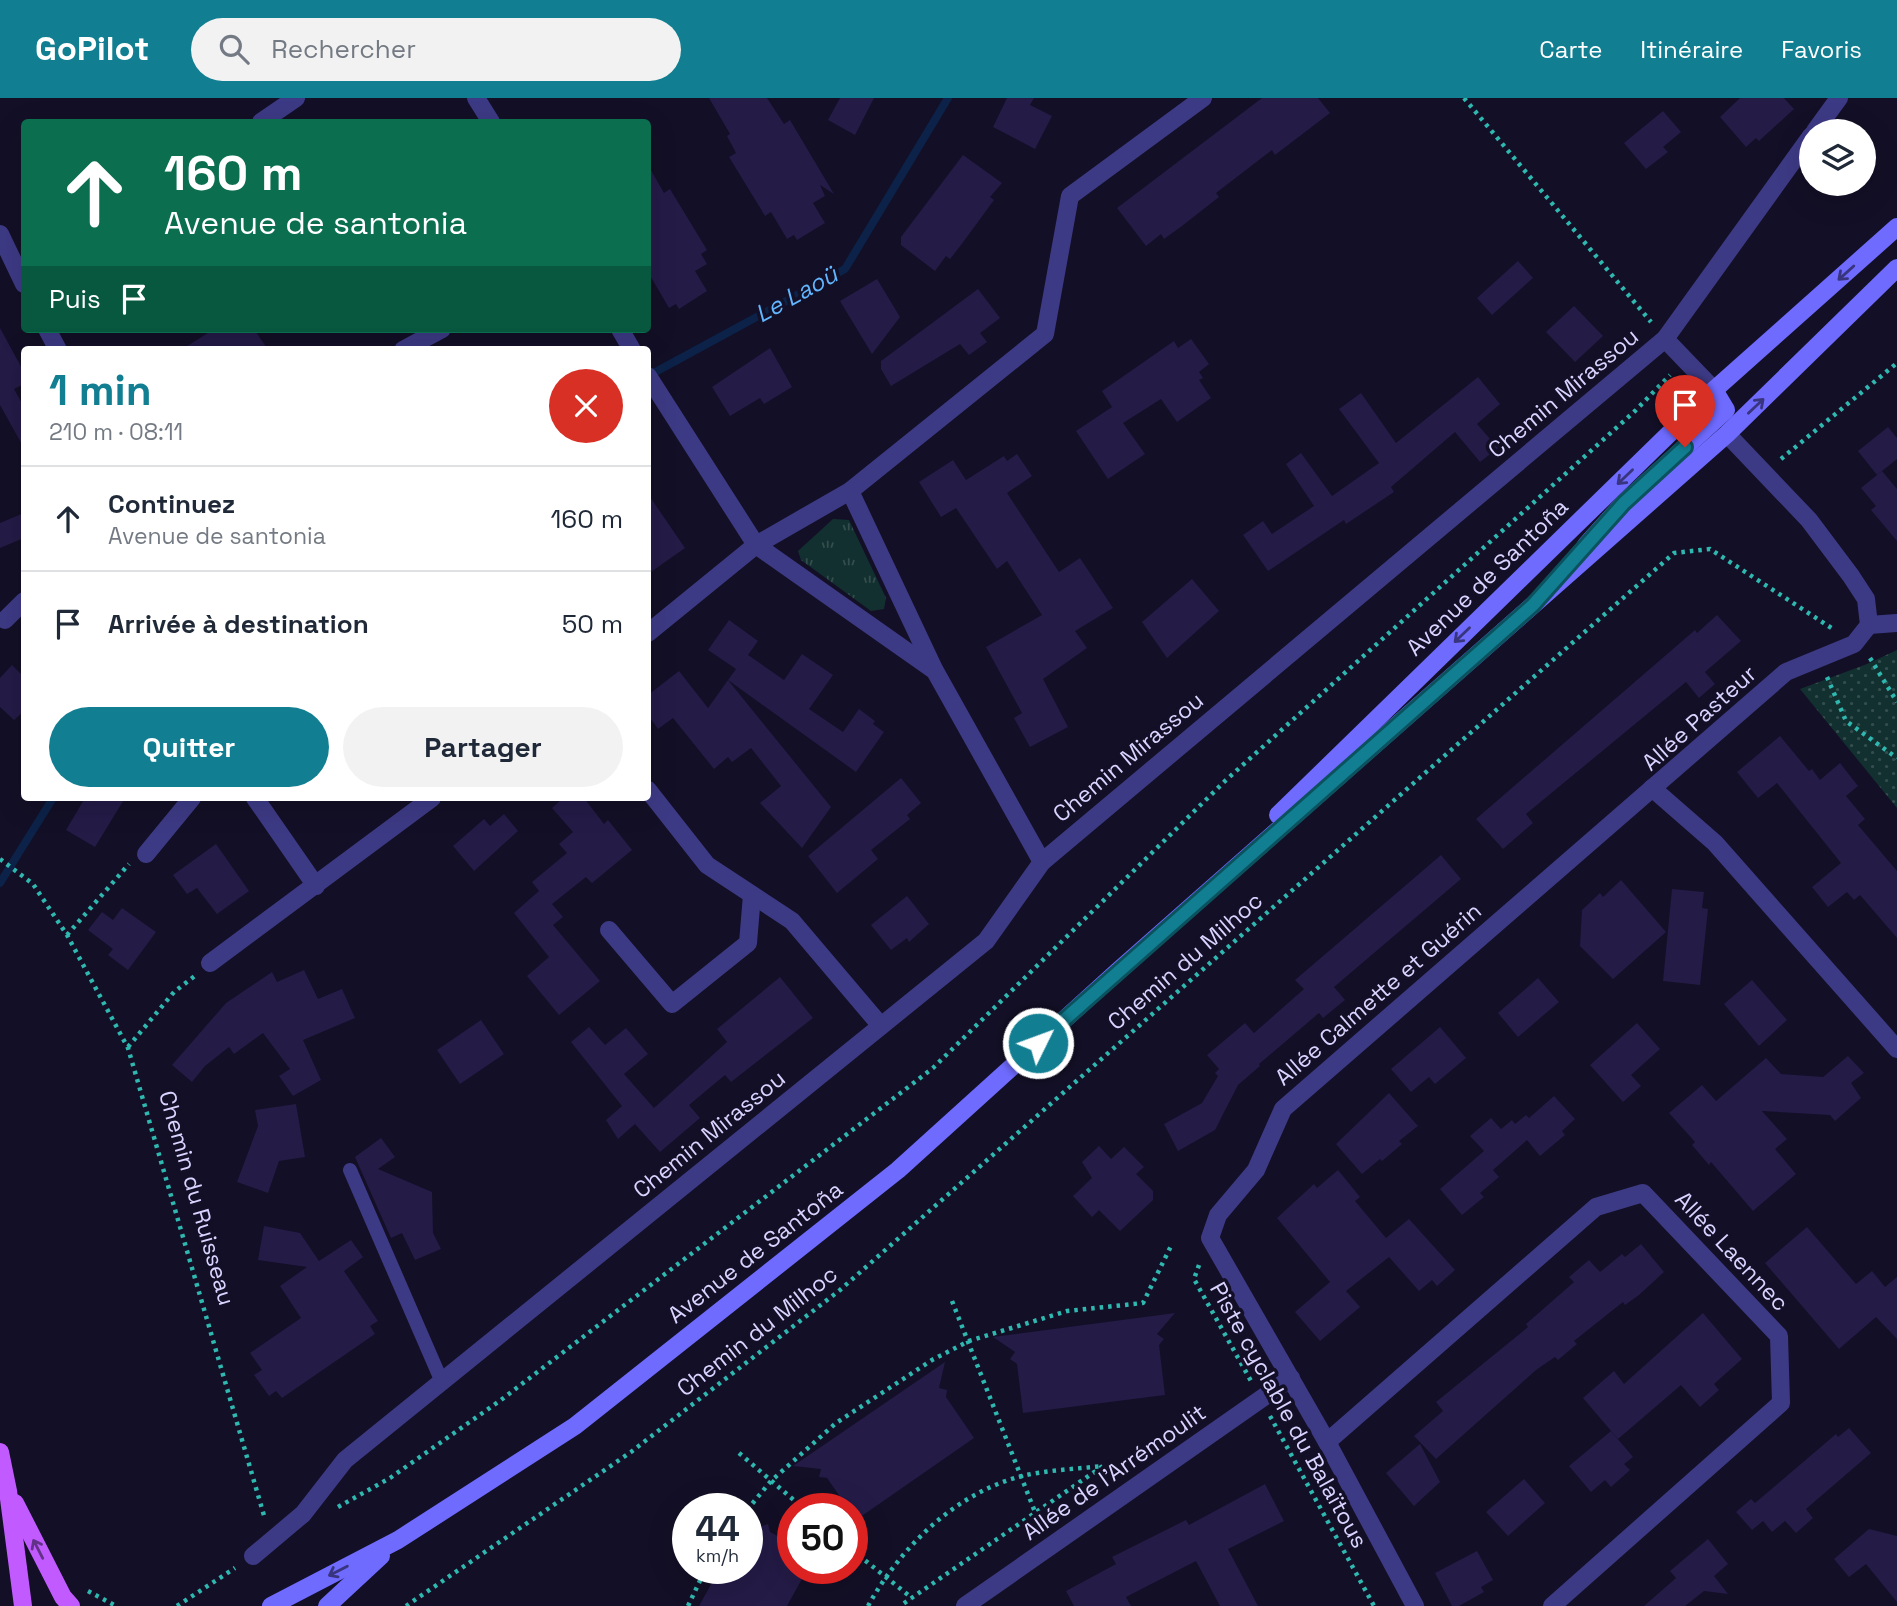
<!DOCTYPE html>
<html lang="fr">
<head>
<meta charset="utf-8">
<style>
  body { margin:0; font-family:"Space Grotesk",sans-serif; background:#f2f2f3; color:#1f2937; height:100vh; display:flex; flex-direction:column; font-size:26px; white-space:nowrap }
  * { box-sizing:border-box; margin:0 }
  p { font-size:23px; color:#747a83 }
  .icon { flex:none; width:38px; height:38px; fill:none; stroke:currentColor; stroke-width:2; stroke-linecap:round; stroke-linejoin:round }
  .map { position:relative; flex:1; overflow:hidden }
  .side { position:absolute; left:21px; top:248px; width:630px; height:455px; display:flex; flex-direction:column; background:#fff; border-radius:7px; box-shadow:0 7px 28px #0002 }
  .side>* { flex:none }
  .top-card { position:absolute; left:21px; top:21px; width:630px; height:214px; border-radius:7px; box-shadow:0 7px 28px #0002; background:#0b6e4f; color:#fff; overflow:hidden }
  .fabs { position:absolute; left:1799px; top:21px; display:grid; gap:14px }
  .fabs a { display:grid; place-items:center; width:77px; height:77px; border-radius:50%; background:#fff; box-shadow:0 7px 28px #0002; font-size:35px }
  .speed { position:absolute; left:672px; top:1395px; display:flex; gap:14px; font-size:35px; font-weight:700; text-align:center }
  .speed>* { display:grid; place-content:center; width:91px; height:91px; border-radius:50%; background:#fff; box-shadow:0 7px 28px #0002; line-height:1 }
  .speed small { font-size:18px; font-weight:400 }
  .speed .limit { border:10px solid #d22; background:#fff; color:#111 }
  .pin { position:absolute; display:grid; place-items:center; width:60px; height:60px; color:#fff; margin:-72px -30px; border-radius:50% 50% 50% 0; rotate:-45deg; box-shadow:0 0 7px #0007 }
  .pin .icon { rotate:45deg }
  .me { position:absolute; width:77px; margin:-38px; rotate:48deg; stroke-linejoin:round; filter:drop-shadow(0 0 5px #0008) }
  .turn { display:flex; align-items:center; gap:24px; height:147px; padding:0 28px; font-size:32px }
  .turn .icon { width:91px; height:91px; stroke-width:2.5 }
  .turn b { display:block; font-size:49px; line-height:60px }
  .then { display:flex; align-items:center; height:66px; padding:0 28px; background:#0003; gap:14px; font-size:26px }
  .round { display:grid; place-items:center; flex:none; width:74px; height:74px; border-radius:37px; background:#f2f2f3 }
  .overview { display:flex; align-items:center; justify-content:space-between; height:119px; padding:0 28px }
  h1 { font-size:42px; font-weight:700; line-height:52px; color:#117e91 }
  .primary-button { display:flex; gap:14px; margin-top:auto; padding:14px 28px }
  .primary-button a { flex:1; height:80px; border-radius:42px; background:#117e91; color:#fff; font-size:28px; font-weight:700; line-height:80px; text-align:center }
  .primary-button a+a { background:#f2f2f3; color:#1f2937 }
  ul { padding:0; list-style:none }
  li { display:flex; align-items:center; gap:21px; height:105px; padding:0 28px; border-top:2px solid #e0e1e3 }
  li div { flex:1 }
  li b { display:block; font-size:26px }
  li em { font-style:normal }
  header { display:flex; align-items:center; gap:42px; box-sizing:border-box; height:98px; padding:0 35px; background:#117e91; color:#fff }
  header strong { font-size:33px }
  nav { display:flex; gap:38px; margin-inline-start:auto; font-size:24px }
  .search { width:490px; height:63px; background:#f2f2f3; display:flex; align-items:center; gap:18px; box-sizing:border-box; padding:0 24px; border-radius:38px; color:#747a83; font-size:26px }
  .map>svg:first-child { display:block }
  .grass { fill:url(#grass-tufts) }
  .park { fill:url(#park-dots) }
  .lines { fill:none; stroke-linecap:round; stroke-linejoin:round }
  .stream { stroke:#0c2248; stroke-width:8 }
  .building { fill:#241b47 }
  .path { stroke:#2fb8b0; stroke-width:4.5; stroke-dasharray:3.5 5; stroke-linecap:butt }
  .service { stroke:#3d3a85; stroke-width:14 }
  .minor { stroke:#3d3a85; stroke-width:18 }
  .secondary { stroke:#6f6bff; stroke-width:18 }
  .primary { stroke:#c25bff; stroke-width:18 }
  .oneway { stroke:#38347d }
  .oneway2 { stroke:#623188 }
  .route-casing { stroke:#0b525e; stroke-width:18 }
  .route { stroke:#117e91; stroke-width:12 }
  .labels { text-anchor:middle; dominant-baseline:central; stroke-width:7; stroke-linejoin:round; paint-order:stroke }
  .street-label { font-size:23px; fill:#d9d4ff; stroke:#130f26 }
  .water-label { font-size:24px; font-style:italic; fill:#62b6ff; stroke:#130f26 }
</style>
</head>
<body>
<header>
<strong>GoPilot</strong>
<div class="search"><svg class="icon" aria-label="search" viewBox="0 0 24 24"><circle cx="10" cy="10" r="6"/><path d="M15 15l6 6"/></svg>Rechercher</div>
<nav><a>Carte</a><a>Itinéraire</a><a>Favoris</a></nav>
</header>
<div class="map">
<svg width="1897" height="1508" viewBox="0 0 1897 1508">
  <defs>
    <pattern id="grass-tufts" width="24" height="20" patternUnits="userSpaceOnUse" patternTransform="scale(1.75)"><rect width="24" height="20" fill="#12302f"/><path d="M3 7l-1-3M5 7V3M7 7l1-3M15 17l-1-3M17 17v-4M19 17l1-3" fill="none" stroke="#344d4e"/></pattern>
    <pattern id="park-dots" width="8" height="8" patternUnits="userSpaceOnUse" patternTransform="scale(1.75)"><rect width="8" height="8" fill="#12302f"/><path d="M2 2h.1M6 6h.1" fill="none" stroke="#344d4e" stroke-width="1.8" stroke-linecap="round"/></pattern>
  </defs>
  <rect width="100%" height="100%" fill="#130f26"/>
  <polygon class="grass" points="833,421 849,422 886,500 884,511 871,513 801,462 798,453"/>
  <polygon class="park" points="1897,552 1897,710 1800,591 1867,566"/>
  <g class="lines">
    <g class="stream">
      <polyline points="648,278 845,171 948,0"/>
      <polyline points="0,785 53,700"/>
    </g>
  </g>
  <g class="building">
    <polygon points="709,0 767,0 784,26 790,22 834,96 820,87 825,98 813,105 825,125 797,142 794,137 787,141 771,114 765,118 729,59 736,55 727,38 730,36"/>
    <polygon points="840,0 874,0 855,37 828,22"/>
    <polygon points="1007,0 1034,0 1030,7 1052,18 1035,51 993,29"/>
    <polygon points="1262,0 1318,0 1330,15 1275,57 1272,52 1216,95 1219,99 1182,128 1164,141 1161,136 1146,148 1117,110"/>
    <polygon points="1740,0 1784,0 1794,11 1759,43 1756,40 1746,49 1720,19"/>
    <polygon points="1663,13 1681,34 1663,49 1668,54 1646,71 1624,45"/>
    <polygon points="963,57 1002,85 990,99 994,102 961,147 950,161 946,158 935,173 901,147 901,139"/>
    <polygon points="648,67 664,95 670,91 707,152 701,156 707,166 695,173 707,193 679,211 676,206 669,210 648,174"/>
    <polygon points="1518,163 1533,180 1492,217 1477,200"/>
    <polygon points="877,181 900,219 872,256 840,203"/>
    <polygon points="978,191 1000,220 980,235 987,244 969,257 960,246 891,288 881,271 881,263"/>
    <polygon points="1574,208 1603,238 1575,264 1546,234"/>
    <polygon points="0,230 24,274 24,286 14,291 24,309 24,350 0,307"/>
    <polygon points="214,231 254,231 268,252 181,252"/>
    <polygon points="1191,241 1209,266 1199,274 1203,280 1199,282 1211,300 1177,324 1161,301 1123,325 1145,356 1108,381 1076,333 1112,309 1114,312 1102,293 1174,243 1178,250"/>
    <polygon points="770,250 792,289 764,306 760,300 730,318 712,289"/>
    <polygon points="1478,279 1500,306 1477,326 1498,350 1480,364 1455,334 1391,389 1394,394 1346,426 1344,422 1268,473 1243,437 1263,423 1272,436 1314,408 1286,366 1301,355 1332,398 1379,365 1339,311 1361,295 1396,345"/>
    <polygon points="1888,329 1897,340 1897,361 1877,377 1858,353"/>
    <polygon points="1017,356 1032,378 1007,395 1059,474 1080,460 1113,510 1075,533 1087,550 1043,581 1068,629 1030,649 1014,620 1022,615 986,549 1042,517 1007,463 997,471 956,410 941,419 919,384 953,362 966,382 1004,358 1007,363"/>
    <polygon points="1882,373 1897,391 1897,443 1871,412 1876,408 1861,390"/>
    <polygon points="648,396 685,450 648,476"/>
    <polygon points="24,415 24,440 0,450 0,425"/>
    <polygon points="1192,481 1219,513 1167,560 1142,524"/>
    <polygon points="1717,517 1741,543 1705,574 1715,586 1699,600 1686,584 1526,716 1533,725 1503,751 1476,721 1695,532 1697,535"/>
    <polygon points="729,522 758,543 748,557 784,582 802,556 833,577 809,611 843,634 859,611 875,623 873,626 884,634 856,674 728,582 736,571 708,552"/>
    <polygon points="12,567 24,579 24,613 14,622 0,609 0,580"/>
    <polygon points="679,573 708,610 728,582 831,709 802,750 760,705 781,688 751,650 732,664 728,659 714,671 673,620 658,631 648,617 648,597"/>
    <polygon points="1780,638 1809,673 1812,671 1820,682 1840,665 1858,688 1846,698 1865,721 1858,727 1897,773 1897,840 1860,797 1854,802 1847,794 1828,809 1812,789 1841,765 1777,685 1758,700 1737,674"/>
    <polygon points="901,680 921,705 907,717 910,721 871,752 878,761 837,795 808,758"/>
    <polygon points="85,700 125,700 95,749 66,732"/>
    <polygon points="563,700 584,700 604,726 608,722 632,752 592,785 586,779 552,806 563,819 553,827 600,883 559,917 527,878 549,859 514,815 539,793 532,784 567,755 559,746 573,734 552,710"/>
    <polygon points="504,716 518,733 474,773 453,748 484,721 490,728"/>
    <polygon points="216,746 249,793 217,816 197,790 187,796 173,777"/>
    <polygon points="1441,757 1461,781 1334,889 1345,902 1323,920 1319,915 1259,966 1260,968 1238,987 1215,1032 1178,1053 1164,1026 1202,1005 1218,978 1215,975 1219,971 1207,957 1245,925 1254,935 1304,891 1295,882"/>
    <polygon points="1621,782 1666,834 1613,881 1580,848 1582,812 1600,795 1603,799"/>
    <polygon points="1672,791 1704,794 1702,810 1708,811 1700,887 1663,883"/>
    <polygon points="907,798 929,826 909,844 907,840 891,852 871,827"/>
    <polygon points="122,810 156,834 128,872 108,857 113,851 88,832 102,814 113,822"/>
    <polygon points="304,872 318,901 342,891 355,920 303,942 321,982 293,998 279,978 290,971 263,935 234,956 229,949 205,968 192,984 172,967 226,905 272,874 277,884"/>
    <polygon points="780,879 813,920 731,984 725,977 689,1007 700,1020 660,1054 635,1026 618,1041 606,1022 622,1008 571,944 589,929 605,947 626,930 648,956 624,976 654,1010 727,944 717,931"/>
    <polygon points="1538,880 1559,904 1518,939 1498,915"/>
    <polygon points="1752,882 1787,922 1759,948 1724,906"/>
    <polygon points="481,922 504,956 460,986 437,952"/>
    <polygon points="1637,925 1660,951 1631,977 1641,988 1623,1004 1590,967"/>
    <polygon points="1440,929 1466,960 1435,986 1429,979 1411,994 1391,971"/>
    <polygon points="1848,958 1864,975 1851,985 1861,1000 1835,1023 1830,1017 1762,1013 1787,1041 1775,1051 1796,1076 1753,1113 1711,1064 1709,1067 1692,1047 1695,1044 1669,1015 1702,987 1716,1003 1766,960 1781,976 1823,979"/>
    <polygon points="1389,995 1418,1028 1399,1043 1402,1046 1382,1063 1380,1061 1362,1076 1336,1046"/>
    <polygon points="1554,998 1575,1021 1562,1033 1565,1037 1540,1058 1527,1042 1493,1072 1499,1079 1480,1095 1484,1099 1462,1117 1440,1091 1484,1053 1470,1038 1491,1020 1501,1031 1512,1022 1515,1026 1526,1017 1529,1020"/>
    <polygon points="296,1006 305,1059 279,1063 268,1095 237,1084 258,1028 255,1012"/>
    <polygon points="381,1040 395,1059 378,1071 432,1094 433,1135 441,1151 415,1162 402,1135 391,1140 355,1059"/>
    <polygon points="1099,1048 1111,1061 1124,1049 1144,1069 1136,1076 1153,1093 1153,1102 1120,1133 1099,1112 1092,1119 1073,1098 1092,1080 1082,1064"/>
    <polygon points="1338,1072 1360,1099 1355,1103 1386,1140 1409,1121 1455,1172 1437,1188 1432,1182 1419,1193 1389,1159 1346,1193 1360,1209 1320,1243 1295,1214 1330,1184 1277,1120 1314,1086 1317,1090"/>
    <polygon points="264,1128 300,1135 319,1163 351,1142 363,1159 344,1173 378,1223 370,1228 375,1236 282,1300 276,1293 269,1298 254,1277 262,1272 250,1255 301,1220 280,1188 307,1169 258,1162"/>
    <polygon points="1807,1129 1856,1186 1872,1173 1885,1189 1897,1179 1897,1241 1876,1219 1839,1251 1765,1165"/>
    <polygon points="1641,1146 1664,1174 1639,1197 1625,1207 1623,1204 1574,1243 1577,1246 1558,1262 1555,1259 1536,1272 1436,1361 1414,1338 1443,1313 1436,1304 1528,1229 1526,1226 1574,1184 1569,1179 1589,1162 1600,1174 1622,1156 1625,1159"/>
    <polygon points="1175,1215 1157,1236 1164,1241 1159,1247 1165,1297 1023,1315 1017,1266 1010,1261 1015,1254 993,1239"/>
    <polygon points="1703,1215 1742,1261 1714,1286 1719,1292 1700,1309 1681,1287 1618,1341 1583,1300 1614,1273 1624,1286"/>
    <polygon points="945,1264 939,1290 947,1292 946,1299 974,1340 856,1422 852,1410 848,1410 827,1380 819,1379 821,1371 793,1368"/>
    <polygon points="1849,1330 1871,1355 1806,1411 1813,1420 1796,1435 1785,1423 1772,1434 1763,1423 1752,1432 1736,1414 1751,1401 1755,1405 1836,1336 1838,1339"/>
    <polygon points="1611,1333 1633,1359 1624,1366 1630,1372 1611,1389 1605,1382 1591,1394 1569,1368"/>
    <polygon points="1420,1346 1440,1384 1414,1408 1386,1375"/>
    <polygon points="1524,1381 1545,1405 1508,1438 1486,1414"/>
    <polygon points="1265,1386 1284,1423 1228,1451 1258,1508 1220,1508 1196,1463 1126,1499 1131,1508 1074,1508 1066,1493 1116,1466 1112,1459 1186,1422 1189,1427"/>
    <polygon points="768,1426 770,1434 793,1446 793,1470 808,1470 787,1508 699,1508 720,1470 747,1470 747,1433"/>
    <polygon points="1869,1431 1897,1438 1897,1504 1866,1466 1849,1479 1834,1461"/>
    <polygon points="1708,1441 1728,1466 1714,1478 1728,1496 1704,1493 1685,1508 1644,1508 1676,1480 1670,1473"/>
    <polygon points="1477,1453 1493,1482 1481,1489 1484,1494 1459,1508 1452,1508 1435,1475"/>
  </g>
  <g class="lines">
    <g class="path">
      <polyline points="1464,0 1651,224"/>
      <polyline points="1781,361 1897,265"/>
      <polyline points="1870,560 1897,604"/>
      <polyline points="1827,579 1846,623 1897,660"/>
      <polyline points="0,761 33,786 67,837 128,950 265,1421"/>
      <polyline points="67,837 129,766"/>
      <polyline points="128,949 174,894 196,877"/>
      <polyline points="1199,1167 1194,1181 1251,1283"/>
      <polyline points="952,1203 1035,1414"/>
      <polyline points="1270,1318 1374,1508"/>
      <polyline points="739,1355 803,1410"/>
      <polyline points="338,1409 390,1380 501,1302 933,970 1225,683 1635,313 1670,277"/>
      <polyline points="747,1412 771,1383 836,1325 932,1262 969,1243 1067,1213 1143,1205 1171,1148"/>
      <polyline points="852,1452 912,1500"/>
      <polyline points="88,1493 116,1508"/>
      <polyline points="177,1508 235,1470"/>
      <polyline points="406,1508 631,1354 840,1192 1674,455 1710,451 1833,531"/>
      <polyline points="688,1508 706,1470"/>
      <path d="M868,1508C900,1450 955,1395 1022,1378C1047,1372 1076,1371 1103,1368L900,1508"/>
    </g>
    <polyline class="service" points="350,1072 442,1284"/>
    <g class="minor">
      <polyline points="476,0 491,24"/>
      <polyline points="261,24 296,0"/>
      <polyline points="1815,33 1839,0"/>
      <polyline points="0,136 24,186"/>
      <polyline points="47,231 58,252"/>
      <polyline points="620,231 632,252"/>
      <polyline points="1665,241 1714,292"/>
      <polyline points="403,252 442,231"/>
      <polyline points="648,278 756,447 935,573 1042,764"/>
      <polyline points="850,393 1045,236 1070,98 1203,0"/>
      <polyline points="5,522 24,503"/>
      <polyline points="1869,527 1897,525"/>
      <polyline points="648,535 756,447 850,393 934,571"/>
      <polyline points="1652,690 1715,745 1897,951"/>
      <polyline points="648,692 707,767 792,823 881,928"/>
      <polyline points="255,700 316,788"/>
      <polyline points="146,756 192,700"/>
      <polyline points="609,832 672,906 748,845 752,797"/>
      <polyline points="210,865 432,700"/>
      <polyline points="1327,1344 1596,1109 1643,1095 1779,1238 1781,1305 1552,1508"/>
      <polyline points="253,1458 303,1416 345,1362 986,843 1042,764 1665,241 1811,38"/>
      <polyline points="965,1508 1291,1280"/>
      <polyline points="1415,1508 1327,1344 1210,1140 1218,1117 1256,1072 1283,1011 1786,574 1854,546 1869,527 1866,501 1851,478 1809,422 1727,336"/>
    </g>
    <g class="secondary">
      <polyline points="1586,447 1624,405 1726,312 1714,292"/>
      <polyline points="1278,717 1714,292 1897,129"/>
      <polyline points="271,1508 398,1442 575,1328 898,1072 1118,873 1727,336 1897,170"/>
      <polyline points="327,1508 381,1458"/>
    </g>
    <g class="primary">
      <polyline points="0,1354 8,1393 23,1508"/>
      <polyline points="15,1405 63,1499 71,1508"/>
    </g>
  </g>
  <defs><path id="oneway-shaft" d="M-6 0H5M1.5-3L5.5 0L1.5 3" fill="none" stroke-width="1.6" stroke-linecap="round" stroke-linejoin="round" transform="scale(1.75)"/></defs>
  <g class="oneway">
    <use href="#oneway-shaft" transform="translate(1846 175) rotate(138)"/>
    <use href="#oneway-shaft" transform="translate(1756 308) rotate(-43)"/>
    <use href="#oneway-shaft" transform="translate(1625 379) rotate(136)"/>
    <use href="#oneway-shaft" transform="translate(1462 537) rotate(136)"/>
    <use href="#oneway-shaft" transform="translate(338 1473) rotate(153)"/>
  </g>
  <use class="oneway2" href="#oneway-shaft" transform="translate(38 1451) rotate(-117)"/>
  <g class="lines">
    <defs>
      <polyline id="route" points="1038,945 1533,507 1624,405 1685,349"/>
    </defs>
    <use href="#route" class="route-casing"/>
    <use href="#route" class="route"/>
  </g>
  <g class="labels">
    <g class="street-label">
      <text transform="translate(1563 295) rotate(-40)">Chemin Mirassou</text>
      <text transform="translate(1487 479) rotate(-44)">Avenue de Santoña</text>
      <text transform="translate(1699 620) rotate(-42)">Allée Pasteur</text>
      <text transform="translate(1128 659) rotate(-40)">Chemin Mirassou</text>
      <text transform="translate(1185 863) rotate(-41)">Chemin du Milhoc</text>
      <text transform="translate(1378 896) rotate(-41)">Allée Calmette et Guérin</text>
      <text transform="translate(709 1036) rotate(-39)">Chemin Mirassou</text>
      <text transform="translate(197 1100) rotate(74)">Chemin du Ruisseau</text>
      <text transform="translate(1732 1153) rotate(47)">Allée Laennec</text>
      <text transform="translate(755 1154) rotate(-38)">Avenue de Santoña</text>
      <text transform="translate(757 1233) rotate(-38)">Chemin du Milhoc</text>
      <text transform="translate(1289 1317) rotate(61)">Piste cyclable du Balaïtous</text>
      <text transform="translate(1114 1374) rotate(-35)">Allée de l'Arrémoulit</text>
    </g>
    <g class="water-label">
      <text transform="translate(796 196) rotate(-29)">Le Laoü</text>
    </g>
  </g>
</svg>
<div class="fabs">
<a><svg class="icon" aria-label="layers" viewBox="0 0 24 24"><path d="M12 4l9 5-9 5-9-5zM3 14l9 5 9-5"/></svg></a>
</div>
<div class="speed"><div>44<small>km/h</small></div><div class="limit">50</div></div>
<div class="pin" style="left:1685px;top:349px;background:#d93025"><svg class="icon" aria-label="arrive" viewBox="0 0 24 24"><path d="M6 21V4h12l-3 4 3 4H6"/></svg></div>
<svg class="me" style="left:1038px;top:945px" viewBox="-20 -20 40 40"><circle r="17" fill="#117e91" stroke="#fff" stroke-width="3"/><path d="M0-11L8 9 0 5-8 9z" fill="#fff"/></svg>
<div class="top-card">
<div class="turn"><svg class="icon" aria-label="ahead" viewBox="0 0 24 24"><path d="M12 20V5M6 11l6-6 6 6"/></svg><div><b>160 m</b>Avenue de santonia</div></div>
<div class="then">Puis<svg class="icon" aria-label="arrive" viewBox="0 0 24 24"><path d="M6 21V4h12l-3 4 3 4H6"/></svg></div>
</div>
<section class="side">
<div class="overview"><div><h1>1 min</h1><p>210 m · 08:11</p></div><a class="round" style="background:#d93025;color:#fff"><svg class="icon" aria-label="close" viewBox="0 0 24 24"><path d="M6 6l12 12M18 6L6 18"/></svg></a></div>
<ul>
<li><svg class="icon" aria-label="ahead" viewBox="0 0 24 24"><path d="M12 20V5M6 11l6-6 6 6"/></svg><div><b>Continuez</b><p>Avenue de santonia</p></div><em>160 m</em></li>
<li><svg class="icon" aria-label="arrive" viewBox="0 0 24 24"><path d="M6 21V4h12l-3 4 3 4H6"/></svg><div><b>Arrivée à destination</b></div><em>50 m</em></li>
</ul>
<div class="primary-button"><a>Quitter</a><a>Partager</a></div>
</section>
</div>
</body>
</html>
